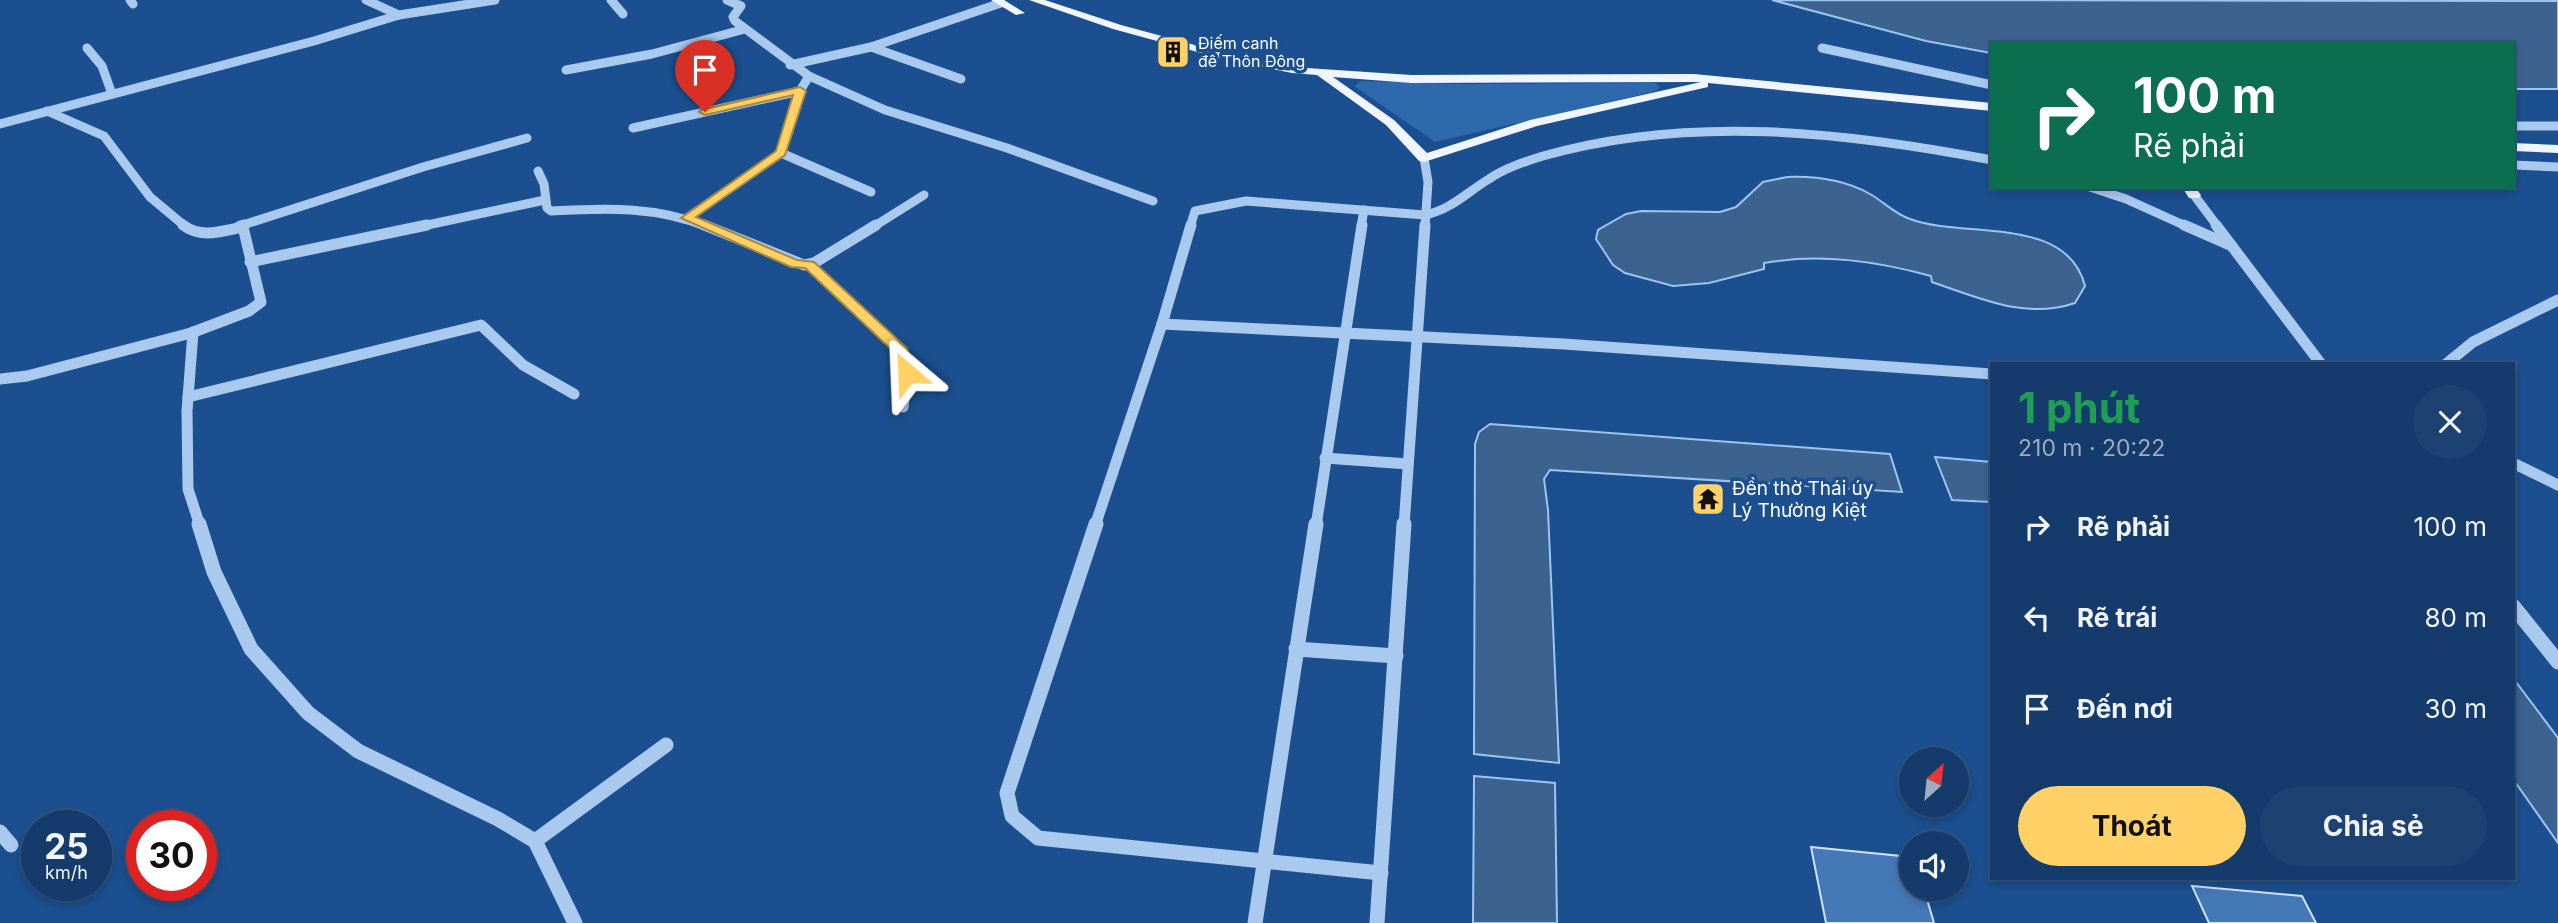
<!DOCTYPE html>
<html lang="vi">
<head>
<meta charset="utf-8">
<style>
  body { margin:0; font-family:Inter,sans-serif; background:#1d4271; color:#f1f3f6; height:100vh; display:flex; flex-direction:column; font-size:26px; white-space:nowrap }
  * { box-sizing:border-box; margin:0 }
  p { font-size:23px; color:#9dadc1 }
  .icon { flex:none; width:38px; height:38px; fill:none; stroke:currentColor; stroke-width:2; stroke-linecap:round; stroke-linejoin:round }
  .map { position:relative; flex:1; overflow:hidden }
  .drawer { position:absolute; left:1990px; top:362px; width:525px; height:518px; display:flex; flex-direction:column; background:#143b6b; border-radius:0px; box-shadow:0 4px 10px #0003,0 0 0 2px #33557e }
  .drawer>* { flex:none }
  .hud { position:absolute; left:1990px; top:42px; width:525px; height:147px; border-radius:0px; box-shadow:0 4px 10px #0003,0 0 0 2px #33557e; background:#0b6e4f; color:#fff; overflow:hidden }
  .needle { width:46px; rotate:27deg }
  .fabs { position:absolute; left:1899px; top:747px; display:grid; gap:14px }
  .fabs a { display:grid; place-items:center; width:70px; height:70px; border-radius:50%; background:#143b6b; box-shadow:0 4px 10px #0003,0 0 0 2px #33557e; font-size:35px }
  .speed { position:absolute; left:21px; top:810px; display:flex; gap:14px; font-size:35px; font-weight:700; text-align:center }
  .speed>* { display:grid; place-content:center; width:91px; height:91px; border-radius:50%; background:#143b6b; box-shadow:0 4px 10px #0003,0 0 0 2px #33557e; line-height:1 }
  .speed small { font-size:18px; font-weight:400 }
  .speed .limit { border:10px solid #d22; background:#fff; color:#111 }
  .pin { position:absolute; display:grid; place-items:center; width:60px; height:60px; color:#fff; margin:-72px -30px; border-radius:50% 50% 50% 0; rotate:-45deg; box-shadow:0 0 7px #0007 }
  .pin .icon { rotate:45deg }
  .me { position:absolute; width:77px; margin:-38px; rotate:334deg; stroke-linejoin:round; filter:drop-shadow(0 0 5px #0008) }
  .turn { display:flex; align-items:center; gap:24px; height:147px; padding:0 28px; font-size:32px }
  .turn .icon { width:91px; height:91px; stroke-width:2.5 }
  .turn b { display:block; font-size:49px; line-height:60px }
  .round { display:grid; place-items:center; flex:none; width:74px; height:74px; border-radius:37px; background:#1d4271 }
  .overview { display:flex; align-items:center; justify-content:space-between; height:119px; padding:0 28px }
  h1 { font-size:42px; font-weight:700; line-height:52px; color:#1e9e55 }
  .action { display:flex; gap:14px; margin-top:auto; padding:14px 28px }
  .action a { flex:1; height:80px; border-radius:42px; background:#ffd166; color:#111; font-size:28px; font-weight:700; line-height:80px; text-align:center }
  .action a+a { background:#1d4271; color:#f1f3f6 }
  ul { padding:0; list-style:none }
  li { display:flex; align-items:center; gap:21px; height:91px; padding:0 28px }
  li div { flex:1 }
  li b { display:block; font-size:26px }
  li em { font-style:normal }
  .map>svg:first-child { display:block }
  .green { fill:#2e69ad }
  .water { fill:#3c6290; stroke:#9cc4f0; stroke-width:2 }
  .building { fill:#4478b7; stroke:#cfe3fa; stroke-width:2 }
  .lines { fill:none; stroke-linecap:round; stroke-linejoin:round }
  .minor-far2 { stroke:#a9c9ee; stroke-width:9 }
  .minor-far1 { stroke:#a9c9ee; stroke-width:11 }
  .minor { stroke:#a9c9ee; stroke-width:15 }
  .major { fill:#f0f6ff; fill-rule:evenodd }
  .route { fill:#ffd166; stroke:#a68842; stroke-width:2 }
  .labels { text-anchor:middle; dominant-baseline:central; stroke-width:7; stroke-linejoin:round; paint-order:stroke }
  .far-poi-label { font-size:16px; fill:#fff; stroke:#1b4f8f; text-anchor:start }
  .poi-label { font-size:19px; fill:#fff; stroke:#1b4f8f; text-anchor:start }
</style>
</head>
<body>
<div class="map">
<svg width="2558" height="923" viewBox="0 0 2558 923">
  <rect width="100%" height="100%" fill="#1b4f8f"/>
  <polygon class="green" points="1361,81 1455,84 1655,83 1660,87 1656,91 1435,142 1354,86"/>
  <g class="water">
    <polygon points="1772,0 2558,1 2558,89 2513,89 2513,44 1992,44 1991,53 1926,41"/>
    <path d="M1787,177C1815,176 1845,180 1870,194C1884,202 1895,214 1910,219C1962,239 2067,214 2085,286L2075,303C2026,320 1979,298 1932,282L1931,276C1876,261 1821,253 1764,263V269L1709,283L1673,286L1625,273L1613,265L1596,239L1598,230L1626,214L1641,211L1720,212L1736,207L1763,182Z"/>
    <polygon points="1490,424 1890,454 1902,492 1550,470 1544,479 1548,510 1559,763 1474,754 1475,444 1479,432"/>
    <polygon points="1935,457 1991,462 1991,502 1952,500"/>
    <polygon points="2513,678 2558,738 2558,843 2513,779"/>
    <polygon points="1474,776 1555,783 1557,923 1473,923"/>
  </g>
  <g class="building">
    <polygon points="1811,847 1911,857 1911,889 1924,889 1934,923 1826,923"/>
    <polygon points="2192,886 2302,896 2316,923 2209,923"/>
  </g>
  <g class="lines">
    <g class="minor-far2">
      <polyline points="130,0 133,4"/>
      <polyline points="366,0 399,15"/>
      <polyline points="611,0 623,14"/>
      <polyline points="871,47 961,79"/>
      <polyline points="87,48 102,66 112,94"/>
      <polyline points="1822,48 1992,85"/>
      <polyline points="790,65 871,47 1001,3"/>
      <polyline points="566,70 652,54 745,29"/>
      <polyline points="809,76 885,110 1007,148 1153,201"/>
      <polyline points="47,111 104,136 150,197 186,227"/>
      <polyline points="0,124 314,41 399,15 495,0"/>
      <polyline points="2513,126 2558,126"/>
      <polyline points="633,128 800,91"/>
      <polyline points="781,153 871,192"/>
      <polyline points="1424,158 1428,182 1425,227"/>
      <polyline points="2513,165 2558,167"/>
      <path d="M538,171L544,184L547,208L551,211C606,208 656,206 708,227"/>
      <polyline points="2090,187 2126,199 2188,227"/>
      <polyline points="2194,195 2218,227"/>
      <polyline points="687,218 781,153 800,91 809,76 735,21 733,17 741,6 727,0"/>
      <polyline points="240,226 423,167 527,138"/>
      <polyline points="418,227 545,200"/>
      <polyline points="873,227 924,195"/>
      <path d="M1190,227L1195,211L1246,201L1425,215C1452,209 1466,193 1489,179C1505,168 1524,162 1543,156C1690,114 1845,132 1992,160"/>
      <polyline points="1361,227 1364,210"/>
    </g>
    <g class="minor-far1">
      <polyline points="704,225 804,265 814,263 876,225"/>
      <polyline points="2184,225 2232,246"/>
      <polyline points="2216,225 2321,364"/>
      <polyline points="240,226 244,225"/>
      <polyline points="250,262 427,225"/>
      <polyline points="809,265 902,351 907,373 903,407"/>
      <polyline points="1162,324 1564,344 1992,374"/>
      <polyline points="193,332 187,411 188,489 200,526"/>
      <polyline points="2446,364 2473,342 2558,300"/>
      <path d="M0,379L27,376L191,333L249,311L261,302L243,227C222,231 201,239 183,225"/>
      <polyline points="188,397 481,325 523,365 574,394"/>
      <polyline points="1325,458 1408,464"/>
      <polyline points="2513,463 2558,485"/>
      <polyline points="1095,526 1162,324 1191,225"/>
      <polyline points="1316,526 1362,225"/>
      <polyline points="1404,526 1425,225"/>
    </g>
    <g class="minor">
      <polyline points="199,524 214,572 251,649 308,713 358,751 498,819 535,841 575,923"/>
      <polyline points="1096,524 1007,793 1012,816 1038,838 1381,873"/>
      <polyline points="2513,606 2558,662"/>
      <polyline points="1296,649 1396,656"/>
      <polyline points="0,832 11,845"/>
      <polyline points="535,841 666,745"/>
      <polyline points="1255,923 1316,524"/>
      <polyline points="1377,923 1404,524"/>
    </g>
    <g class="major">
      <polygon points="991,0 1004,0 1025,13 1016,15"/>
      <path d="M1029,0H1045L1121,25L1228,54L1292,67L1411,75L1694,74L1992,103V111L1708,83V87L1537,126L1424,162L1419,161L1386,125L1317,75L1292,73L1223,59L1113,29ZM1333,77L1411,83L1701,82L1530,120L1427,153L1394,120Z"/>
      <polygon points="2513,143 2558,145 2558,153 2513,151"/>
      <polygon points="2182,187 2195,187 2201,195 2199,198 2189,198"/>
    </g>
  </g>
  <polygon class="route" points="800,87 806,91 785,155 696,217 797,260 814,262 907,348 914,373 912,376 902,376 895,353 805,268 791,267 681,218 776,151 793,95 705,115 699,112 701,110"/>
  <defs>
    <symbol id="building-square" viewBox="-11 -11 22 22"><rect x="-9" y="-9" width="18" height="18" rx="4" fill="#ffd166" stroke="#1b4f8f"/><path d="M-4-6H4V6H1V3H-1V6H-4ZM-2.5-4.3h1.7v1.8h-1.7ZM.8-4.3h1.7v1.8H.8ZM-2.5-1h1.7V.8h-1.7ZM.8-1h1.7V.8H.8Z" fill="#111"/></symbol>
    <symbol id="temple-square" viewBox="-11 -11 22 22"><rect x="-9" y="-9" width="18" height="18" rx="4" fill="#ffd166" stroke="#1b4f8f"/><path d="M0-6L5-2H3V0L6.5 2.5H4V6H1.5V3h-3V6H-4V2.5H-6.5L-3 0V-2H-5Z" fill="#111"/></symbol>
  </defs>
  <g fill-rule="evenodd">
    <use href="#building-square" x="1154" y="33" width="38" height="38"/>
    <use href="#temple-square" x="1689" y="480" width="38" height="38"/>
  </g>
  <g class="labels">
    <g class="far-poi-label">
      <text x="1198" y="43">Điếm canh<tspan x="1198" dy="18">đê Thôn Đông</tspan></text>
    </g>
    <g class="poi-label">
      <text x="1732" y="488">Đền thờ Thái úy<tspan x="1732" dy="22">Lý Thường Kiệt</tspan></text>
    </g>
  </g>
</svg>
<div class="fabs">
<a><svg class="needle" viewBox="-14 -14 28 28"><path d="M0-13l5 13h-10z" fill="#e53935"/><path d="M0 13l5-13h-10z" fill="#9dadc1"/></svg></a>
<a><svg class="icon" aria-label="sound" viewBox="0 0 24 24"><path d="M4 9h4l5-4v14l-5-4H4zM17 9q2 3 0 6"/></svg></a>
</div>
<div class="speed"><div>25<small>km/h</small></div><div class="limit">30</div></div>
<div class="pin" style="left:705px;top:112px;background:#d93025"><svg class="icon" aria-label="arrive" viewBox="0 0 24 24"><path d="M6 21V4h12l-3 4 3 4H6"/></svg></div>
<svg class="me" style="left:907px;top:373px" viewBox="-20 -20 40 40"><path d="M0-17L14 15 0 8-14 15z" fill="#ffd166" stroke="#fff" stroke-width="4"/></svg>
<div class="hud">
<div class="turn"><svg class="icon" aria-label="right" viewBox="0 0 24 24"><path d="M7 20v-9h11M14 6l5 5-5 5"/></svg><div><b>100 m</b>Rẽ phải</div></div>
</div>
<section class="drawer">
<div class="overview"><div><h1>1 phút</h1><p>210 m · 20:22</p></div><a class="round"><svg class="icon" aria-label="close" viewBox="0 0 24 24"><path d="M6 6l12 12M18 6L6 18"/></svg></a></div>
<ul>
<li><svg class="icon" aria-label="right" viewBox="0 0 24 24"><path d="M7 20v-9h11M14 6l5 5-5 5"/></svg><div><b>Rẽ phải</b></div><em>100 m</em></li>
<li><svg class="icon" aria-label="left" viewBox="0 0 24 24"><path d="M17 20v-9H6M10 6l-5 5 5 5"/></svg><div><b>Rẽ trái</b></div><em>80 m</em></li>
<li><svg class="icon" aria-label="arrive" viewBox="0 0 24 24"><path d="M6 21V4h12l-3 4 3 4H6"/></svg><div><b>Đến nơi</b></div><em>30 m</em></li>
</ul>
<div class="action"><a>Thoát</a><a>Chia sẻ</a></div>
</section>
</div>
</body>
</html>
